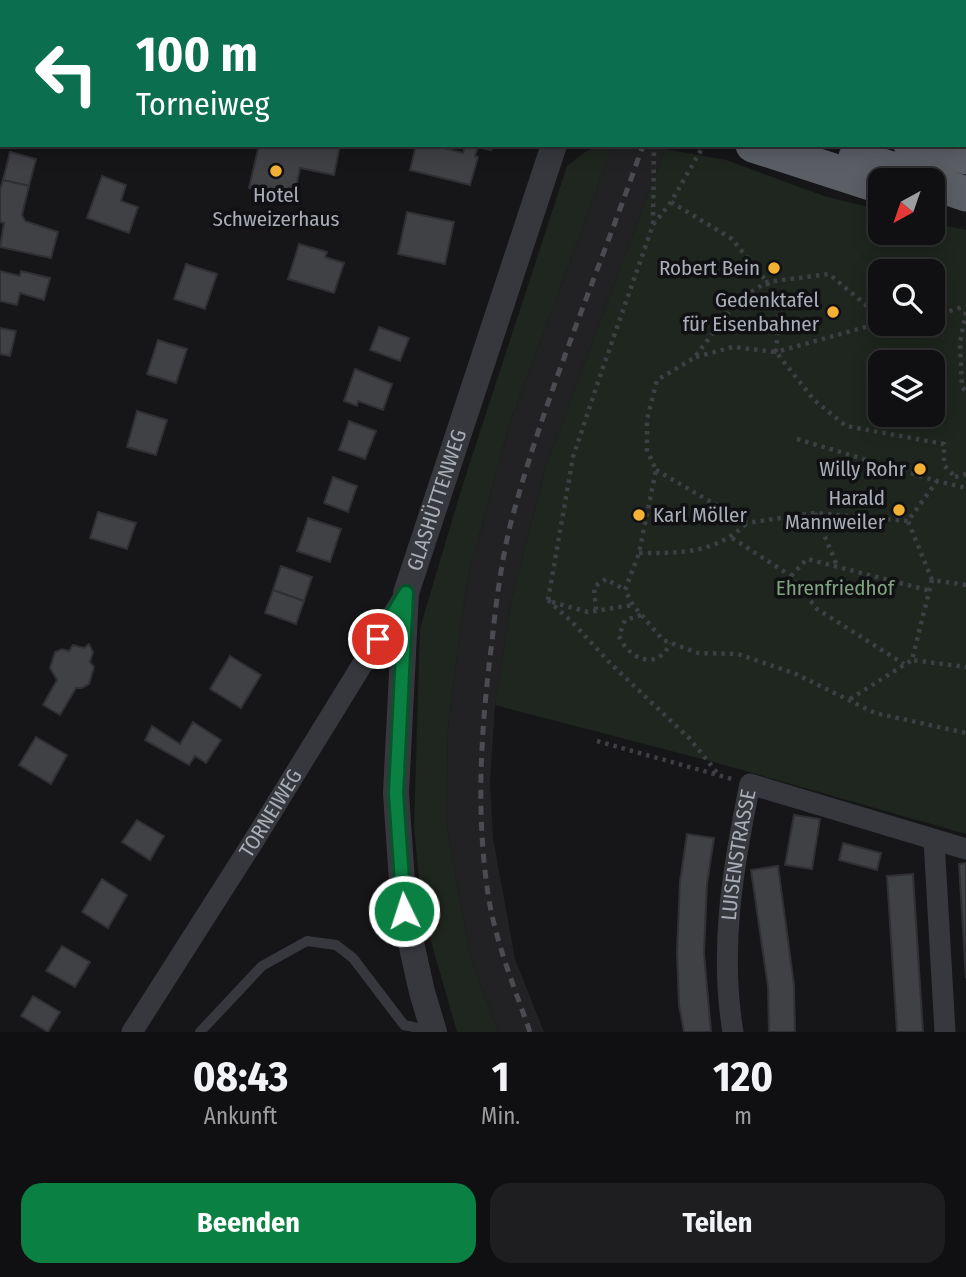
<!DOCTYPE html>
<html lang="de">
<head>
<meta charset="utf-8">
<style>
  body { margin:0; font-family:"Fira Sans Condensed",sans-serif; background:#1e1e20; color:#f1f3f6; height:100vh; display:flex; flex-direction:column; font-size:26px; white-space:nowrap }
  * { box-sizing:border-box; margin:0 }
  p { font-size:23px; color:#9c9d9f }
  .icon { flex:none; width:38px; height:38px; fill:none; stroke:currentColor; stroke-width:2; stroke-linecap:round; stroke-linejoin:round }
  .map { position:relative; height:1032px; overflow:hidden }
  .drawer { display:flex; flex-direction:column; background:#101012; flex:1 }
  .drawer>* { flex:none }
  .guide { position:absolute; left:0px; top:0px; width:966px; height:147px; box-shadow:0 4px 18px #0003,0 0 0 2px #303032; background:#0b6e4f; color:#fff; overflow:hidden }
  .needle { width:46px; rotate:220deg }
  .buttons { position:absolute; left:868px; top:168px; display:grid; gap:14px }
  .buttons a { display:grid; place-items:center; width:77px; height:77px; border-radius:14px; background:#101012; box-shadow:0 4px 18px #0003,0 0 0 2px #303032; font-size:35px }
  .pin { position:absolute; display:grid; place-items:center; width:60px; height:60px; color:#fff; margin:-30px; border:4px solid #fff; border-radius:50%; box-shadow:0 2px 7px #0007 }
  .me { position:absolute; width:77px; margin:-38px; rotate:356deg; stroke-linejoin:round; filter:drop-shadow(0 0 5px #0008) }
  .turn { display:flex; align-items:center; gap:24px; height:147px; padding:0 21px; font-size:32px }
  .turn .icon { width:91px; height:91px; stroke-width:2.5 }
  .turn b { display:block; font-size:49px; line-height:60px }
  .eta { display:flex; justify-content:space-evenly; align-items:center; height:119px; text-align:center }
  .eta b { font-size:42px; font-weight:700; line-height:49px }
  .button { display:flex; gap:14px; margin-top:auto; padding:14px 21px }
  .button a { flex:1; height:80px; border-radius:21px; background:#0b8043; color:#fff; font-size:28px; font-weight:700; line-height:80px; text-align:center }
  .button a+a { background:#1e1e20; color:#f1f3f6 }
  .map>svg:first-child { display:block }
  .built { fill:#222225 }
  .green { fill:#1e261f; fill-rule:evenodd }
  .building { fill:#404145; stroke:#303034; stroke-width:2 }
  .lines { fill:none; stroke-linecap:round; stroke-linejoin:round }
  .path { stroke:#3d3f44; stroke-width:4.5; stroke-dasharray:3.5 5; stroke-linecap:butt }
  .service { stroke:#37383d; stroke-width:10 }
  .minor { stroke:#37383d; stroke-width:21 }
  .tertiary { stroke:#37383d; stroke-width:26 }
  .trunk { stroke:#5b5e65; stroke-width:35 }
  .rail { stroke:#4a4c52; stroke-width:5; stroke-dasharray:9 7; stroke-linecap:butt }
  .route-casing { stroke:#07532c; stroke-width:18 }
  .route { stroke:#0b8043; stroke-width:12 }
  .poi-dot { fill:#f2b134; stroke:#111113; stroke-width:2.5 }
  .labels { text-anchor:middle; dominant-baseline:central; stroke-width:7; stroke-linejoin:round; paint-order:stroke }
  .poi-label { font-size:21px; fill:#a8adb8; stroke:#111113; text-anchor:end }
  .street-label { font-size:21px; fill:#a8adb8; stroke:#111113 }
  .park-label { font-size:21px; fill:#7fa381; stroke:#111113 }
</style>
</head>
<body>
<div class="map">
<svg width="966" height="1032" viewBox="0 0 966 1032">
  <rect width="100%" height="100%" fill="#161618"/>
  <polygon class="built" points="613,145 648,145 665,149 546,466 512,597 495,705 490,782 493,838 515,959 544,1032 498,1032 470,955 446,822 448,727 467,581 509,426"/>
  <g class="green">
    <polygon points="824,0 966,0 966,65 964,2"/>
    <polygon points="600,145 613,145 509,426 467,581 448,727 446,822 470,955 498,1032 457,1032 422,910 414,827 420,628 462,487 567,166 585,152"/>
    <path d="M665,149L726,160L824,196L880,210V233H933V223L966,230V834L721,764L495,705L512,597L546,466ZM933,271V324H880V271ZM933,362V415H880V362Z"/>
  </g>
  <g class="building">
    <polygon points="259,145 340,145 334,175 300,168 294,198 249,188"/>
    <polygon points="416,145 433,145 463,153 465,145 493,145 491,150 478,147 475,156 478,157 470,185 410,170"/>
    <polygon points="10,152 36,159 29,186 3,180"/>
    <polygon points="102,176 126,185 121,201 138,207 129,233 87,218"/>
    <polygon points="3,180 29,186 22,215 25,221 58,232 51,258 0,247 4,223 0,222 0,190"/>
    <polygon points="407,212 454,222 445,264 398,254"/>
    <polygon points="299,244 327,252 325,257 344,263 334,293 288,279"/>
    <polygon points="186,264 217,274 205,309 174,299"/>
    <polygon points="0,271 20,276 21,271 50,278 44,300 20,293 17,305 0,301"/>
    <polygon points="379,327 409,338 400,361 370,350"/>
    <polygon points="0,328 16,331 10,356 0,354"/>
    <polygon points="158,340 187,349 176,383 147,374"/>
    <polygon points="355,369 392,384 383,410 358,401 357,406 344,401"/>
    <polygon points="137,411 167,420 156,455 127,447"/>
    <polygon points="349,421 376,431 365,459 339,450"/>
    <polygon points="333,477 357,486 348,512 324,503"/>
    <polygon points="98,512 136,523 127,549 90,538"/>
    <polygon points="308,518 341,529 330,562 297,551"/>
    <polygon points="281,566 312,577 304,601 273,590"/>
    <polygon points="273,590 304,601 296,624 265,613"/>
    <polygon points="89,644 93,652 90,662 94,667 89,684 82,688 76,688 60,715 43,705 57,680 50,668 55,652 62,649 69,651 73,645 84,648"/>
    <polygon points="230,656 261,675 241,708 210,689"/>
    <polygon points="193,722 221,740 206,763 195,756 189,765 145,740 152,726 180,744"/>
    <polygon points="36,737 67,755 51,784 19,765"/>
    <polygon points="794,815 820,819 812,869 785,865"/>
    <polygon points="137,820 164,836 150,860 122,842"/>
    <polygon points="687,834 714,838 707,884 704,953 711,1032 684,1032 679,1005 677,953 680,881"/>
    <polygon points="843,843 881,853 877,870 839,860"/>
    <polygon points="966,863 966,978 959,864"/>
    <polygon points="778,866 794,985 795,1032 769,1032 768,987 751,870"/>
    <polygon points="913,874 923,1032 897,1032 887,876"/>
    <polygon points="102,879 127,895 108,928 82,912"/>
    <polygon points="62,946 90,962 75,987 46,971"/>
    <polygon points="33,996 60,1012 48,1032 21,1016"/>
  </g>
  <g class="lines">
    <g class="path">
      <polyline points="703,2 704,0"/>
      <polyline points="671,202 732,239 767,282 779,316 776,352 880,323"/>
      <polyline points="653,224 654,148"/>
      <polyline points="966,312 960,342 962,387 966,392"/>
      <polyline points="933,316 966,306"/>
      <polyline points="880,317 829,274 767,282 738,300 694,358 657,380 647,419 647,450 656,470 639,553 625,590 633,605 663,640 698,653 738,654 796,674 875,713 966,733"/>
      <polyline points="696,357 733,347 776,352 814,400 846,426 944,444 944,465 955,477"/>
      <polyline points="797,439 937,481 966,488"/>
      <polyline points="656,470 747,523 815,513 908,521"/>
      <polyline points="955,477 966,474"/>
      <polyline points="815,513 838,568"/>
      <polyline points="732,538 791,576 817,609 904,664"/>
      <path d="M639,553C681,553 715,554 747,523"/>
      <polyline points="791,576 807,559 931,591"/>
      <polyline points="932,580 908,521 937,481"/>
      <polyline points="966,585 932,580 912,660 966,667"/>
      <polyline points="548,600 573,457 600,376 653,225 671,202 704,145"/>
      <polyline points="548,600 573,623 611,664 690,739 718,774"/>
      <polyline points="552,602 588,612 633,605"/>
      <polyline points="596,610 594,587 606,579 625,590"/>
      <path d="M641,615L625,620L619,636C628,659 658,672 670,643"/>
      <polyline points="850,699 912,660"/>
      <polyline points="597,741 732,779"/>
    </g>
    <polyline class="service" points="200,1032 262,966 307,941 336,945 353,958 404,1025 431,1031"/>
    <g class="minor">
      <polyline points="84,0 92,2"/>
      <polyline points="5,2 5,0"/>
      <polyline points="0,24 2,17"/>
      <polyline points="934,840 945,1032"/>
      <path id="s1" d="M132,1032L253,842L405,595"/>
      <path id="s2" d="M733,1032C719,949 733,866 750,784L966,849"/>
    </g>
    <path class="tertiary" id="s3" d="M434,1032L422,992L404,911L396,793L406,593L554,145"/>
    <g class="trunk">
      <polyline points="261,0 269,2"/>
      <polyline points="410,0 428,2"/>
      <polyline points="804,0 804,2"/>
      <polyline points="964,90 966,90"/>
      <polyline points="964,123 966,124"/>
      <polyline points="753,145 880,186"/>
      <polyline points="911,145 966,157"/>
      <polyline points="856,157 924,180"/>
      <polyline points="933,183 966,194"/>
    </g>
    <g class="rail">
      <polyline points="689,2 690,0"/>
      <path d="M530,1032C515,989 497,946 489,900C475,814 481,728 492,641C496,603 501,564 510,526C544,396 599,272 643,145"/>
    </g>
  </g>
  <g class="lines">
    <defs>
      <polyline id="route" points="378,639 406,593 396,793 404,911"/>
    </defs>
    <use href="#route" class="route-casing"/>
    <use href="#route" class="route"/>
  </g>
  <g class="poi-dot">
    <circle cx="276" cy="171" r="7"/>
    <circle cx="774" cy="268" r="7"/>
    <circle cx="833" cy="312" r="7"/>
    <circle cx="920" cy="469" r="7"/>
    <circle cx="899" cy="510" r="7"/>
    <circle cx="639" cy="515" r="7"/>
  </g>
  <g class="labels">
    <g class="poi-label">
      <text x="276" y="195" text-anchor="middle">Hotel<tspan x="276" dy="24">Schweizerhaus</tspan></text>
      <text x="760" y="268">Robert Bein</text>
      <text x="819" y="300">Gedenktafel<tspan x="819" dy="24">für Eisenbahner</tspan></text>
      <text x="906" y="469">Willy Rohr</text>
      <text x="885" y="498">Harald<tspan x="885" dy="24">Mannweiler</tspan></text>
      <text x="653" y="515" text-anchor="start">Karl Möller</text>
    </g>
    <g class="street-label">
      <text stroke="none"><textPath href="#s3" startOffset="541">GLASHÜTTENWEG</textPath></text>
      <text stroke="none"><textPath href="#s1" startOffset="259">TORNEIWEG</textPath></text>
      <text stroke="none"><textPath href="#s2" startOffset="178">LUISENSTRASSE</textPath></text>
    </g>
    <g class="park-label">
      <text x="835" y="588">Ehrenfriedhof</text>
    </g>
  </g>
</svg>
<div class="buttons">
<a><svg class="needle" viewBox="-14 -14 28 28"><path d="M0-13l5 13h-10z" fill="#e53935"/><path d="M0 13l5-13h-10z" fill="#9c9d9f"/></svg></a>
<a><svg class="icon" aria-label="search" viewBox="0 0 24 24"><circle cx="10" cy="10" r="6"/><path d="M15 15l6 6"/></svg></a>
<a><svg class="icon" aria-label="layers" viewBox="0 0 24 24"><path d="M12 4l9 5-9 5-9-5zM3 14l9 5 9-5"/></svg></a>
</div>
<div class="pin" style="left:378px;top:639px;background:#d93025"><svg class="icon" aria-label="arrive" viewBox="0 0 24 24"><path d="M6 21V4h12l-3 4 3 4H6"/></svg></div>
<svg class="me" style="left:404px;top:911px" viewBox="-20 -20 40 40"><circle r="17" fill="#0b8043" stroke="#fff" stroke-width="3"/><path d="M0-11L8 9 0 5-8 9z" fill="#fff"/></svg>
<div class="guide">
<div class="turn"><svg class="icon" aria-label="left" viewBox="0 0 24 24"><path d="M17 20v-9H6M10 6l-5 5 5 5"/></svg><div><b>100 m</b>Torneiweg</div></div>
</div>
</div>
<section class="drawer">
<div class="eta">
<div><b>08:43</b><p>Ankunft</p></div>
<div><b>1</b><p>Min.</p></div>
<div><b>120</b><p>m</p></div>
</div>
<div class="button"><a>Beenden</a><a>Teilen</a></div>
</section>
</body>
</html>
